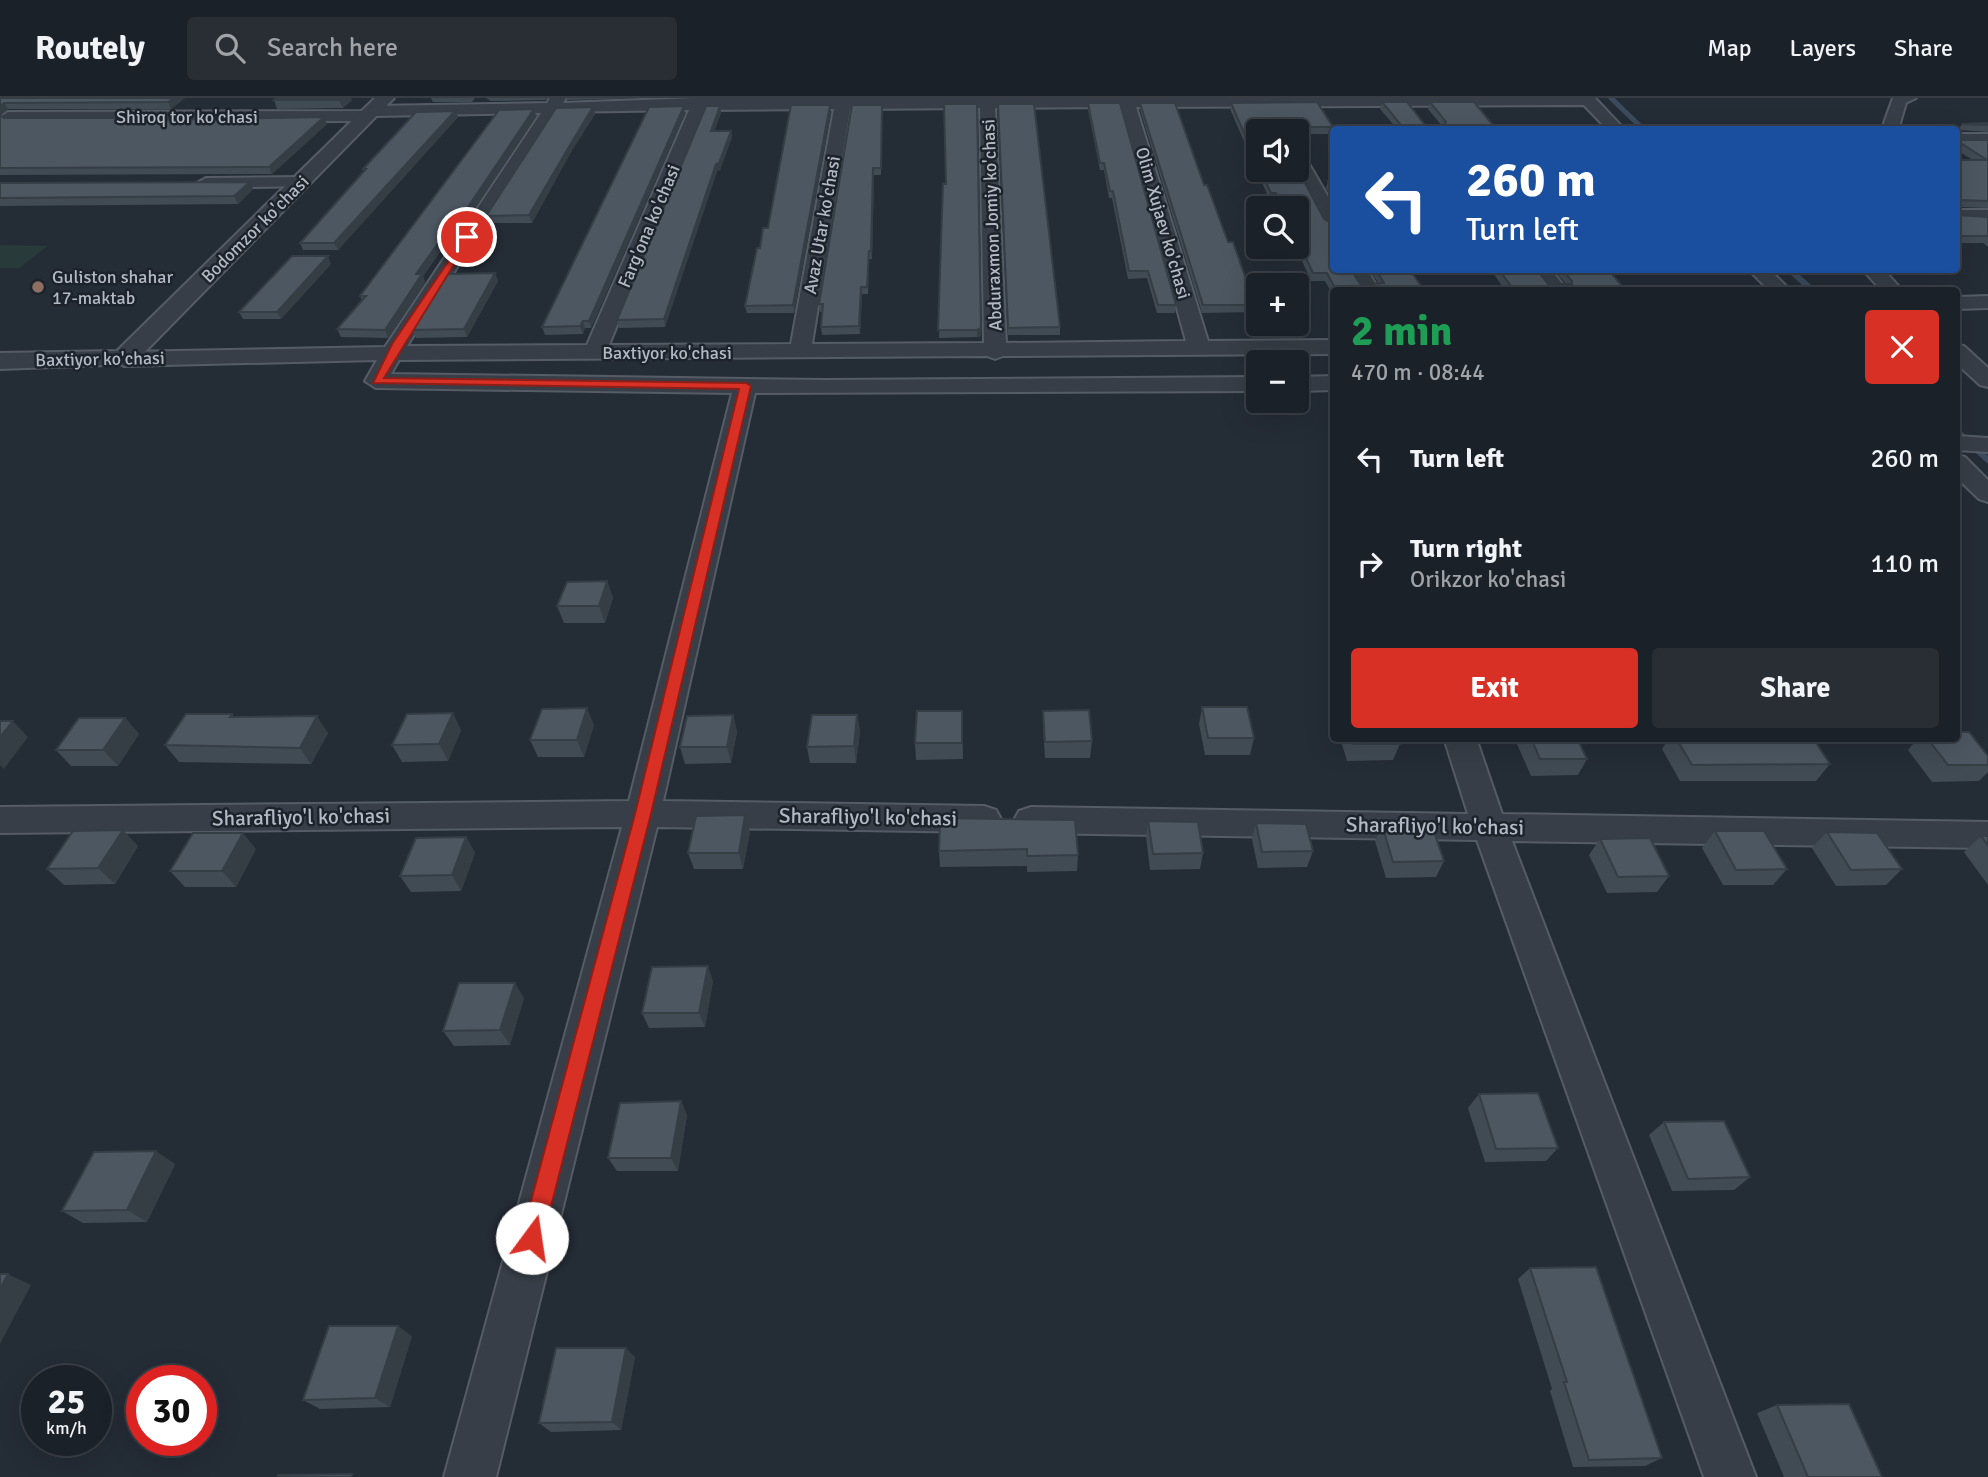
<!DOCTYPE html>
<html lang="en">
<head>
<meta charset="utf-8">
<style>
  body { margin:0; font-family:Signika,sans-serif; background:#282e34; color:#f1f3f6; height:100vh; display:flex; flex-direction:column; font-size:26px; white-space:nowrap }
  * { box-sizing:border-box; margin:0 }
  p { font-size:23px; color:#a0a3a8 }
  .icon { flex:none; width:38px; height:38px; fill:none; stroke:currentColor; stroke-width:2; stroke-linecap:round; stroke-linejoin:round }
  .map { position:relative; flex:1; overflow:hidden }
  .side { position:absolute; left:1330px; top:189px; width:630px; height:455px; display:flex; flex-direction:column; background:#1b2128; border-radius:7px; box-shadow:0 7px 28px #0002,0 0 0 2px #393e45 }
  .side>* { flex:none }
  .top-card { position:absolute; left:1330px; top:28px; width:630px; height:147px; border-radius:7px; box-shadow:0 7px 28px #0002,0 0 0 2px #393e45; background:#1a4fa0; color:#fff; overflow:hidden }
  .buttons { position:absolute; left:1246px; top:21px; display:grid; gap:14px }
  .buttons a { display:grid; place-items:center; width:63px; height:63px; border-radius:7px; background:#1b2128; box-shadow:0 7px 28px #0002,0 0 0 2px #393e45; font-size:35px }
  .speed { position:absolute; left:21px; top:1267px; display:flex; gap:14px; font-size:35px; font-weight:700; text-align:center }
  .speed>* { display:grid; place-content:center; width:91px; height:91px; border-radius:50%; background:#1b2128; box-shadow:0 7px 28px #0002,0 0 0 2px #393e45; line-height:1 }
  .speed small { font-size:18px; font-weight:400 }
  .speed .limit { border:10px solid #d22; background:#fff; color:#111 }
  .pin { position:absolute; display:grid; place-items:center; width:60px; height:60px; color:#fff; margin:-30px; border:4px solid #fff; border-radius:50%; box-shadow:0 2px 7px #0007 }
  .me { position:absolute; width:77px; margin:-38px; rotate:14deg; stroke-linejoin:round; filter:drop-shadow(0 0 5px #0008) }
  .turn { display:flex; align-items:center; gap:24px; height:147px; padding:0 21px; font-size:32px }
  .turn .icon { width:91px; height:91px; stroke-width:2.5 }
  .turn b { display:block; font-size:49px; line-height:60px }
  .round { display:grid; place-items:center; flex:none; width:74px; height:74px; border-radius:7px; background:#282e34 }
  .head { display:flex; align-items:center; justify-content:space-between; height:119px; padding:0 21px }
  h1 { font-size:42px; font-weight:700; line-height:52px; color:#1e9e55 }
  .primary-button { display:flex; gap:14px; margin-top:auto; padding:14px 21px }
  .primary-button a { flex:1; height:80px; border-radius:7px; background:#d93025; color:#fff; font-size:28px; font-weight:700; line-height:80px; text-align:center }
  .primary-button a+a { background:#282e34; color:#f1f3f6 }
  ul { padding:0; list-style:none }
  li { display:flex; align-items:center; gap:21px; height:105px; padding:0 21px }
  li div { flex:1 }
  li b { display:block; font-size:26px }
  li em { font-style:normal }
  header { display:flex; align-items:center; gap:42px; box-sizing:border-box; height:98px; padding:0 35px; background:#1b2128; border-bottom:2px solid #393e45 }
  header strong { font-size:33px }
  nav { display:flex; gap:38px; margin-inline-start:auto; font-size:24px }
  .search { width:490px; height:63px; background:#282e34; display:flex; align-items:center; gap:18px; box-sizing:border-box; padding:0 24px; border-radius:7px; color:#a0a3a8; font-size:26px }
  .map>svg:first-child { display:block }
  .green { fill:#283a39 }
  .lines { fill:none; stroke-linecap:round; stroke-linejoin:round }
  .stream-far1 { stroke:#3b4b5d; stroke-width:5 }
  .stream { stroke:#3b4b5d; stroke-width:6 }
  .minor-casing { stroke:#555c65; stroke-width:4 }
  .tertiary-casing { stroke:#555c65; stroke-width:4 }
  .minor { fill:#373e47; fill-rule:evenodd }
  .tertiary { fill:#373e47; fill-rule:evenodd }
  .wall { fill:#414b54 }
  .shaded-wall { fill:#353d45 }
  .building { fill:#4c5762; stroke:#353d45; stroke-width:2 }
  .route { fill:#d93025; stroke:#8d1f18; stroke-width:2 }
  .education-dot { fill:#8d6e63; stroke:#1c232b; stroke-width:2.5 }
  .labels { text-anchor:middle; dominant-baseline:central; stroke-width:5; stroke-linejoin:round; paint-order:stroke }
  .far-street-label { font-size:18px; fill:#b2b9c3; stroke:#1c232b }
  .far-poi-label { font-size:18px; fill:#b2b9c3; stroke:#1c232b; text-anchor:start }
  .street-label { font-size:21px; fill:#b2b9c3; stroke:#1c232b }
</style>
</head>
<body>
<header>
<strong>Routely</strong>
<div class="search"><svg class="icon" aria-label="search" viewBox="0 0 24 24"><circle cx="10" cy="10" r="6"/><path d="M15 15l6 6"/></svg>Search here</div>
<nav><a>Map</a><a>Layers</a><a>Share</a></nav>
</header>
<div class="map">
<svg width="1988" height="1379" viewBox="0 0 1988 1379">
  <rect width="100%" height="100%" fill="#242c36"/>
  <polygon class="green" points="0,147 48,148 19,170 0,170"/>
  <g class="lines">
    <polyline class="stream-far1" points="1611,0 1644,32"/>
    <g class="stream">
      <polyline points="1790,172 1812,192"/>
      <polyline points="1956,332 1988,362"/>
    </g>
    <defs>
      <g id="minor">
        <path d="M550,0H566L563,5L694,0H1595L1625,32H1608L1584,7L1136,9L1208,243L1334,242V256L1003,258L995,261L987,258L399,262L391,276L824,282L1258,279V293L755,295L663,703L984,708L996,712L1001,721L996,730L984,734L657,729L496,1379H444L622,729L0,735V709L629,703L732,295L376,290L365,283L377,262L124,268L113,261L124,254L385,249L541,15L375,18L367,23L8,24L0,19L8,14L364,13L372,8L547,5ZM1121,9L1186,243L1006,245L995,10ZM980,10L984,245L812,246L850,11ZM834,11L791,246L609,247L705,12ZM689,12L587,247L407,248L556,14Z"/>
        <polygon points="1893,0 1916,0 1906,5 1900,25 1902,32 1886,32 1884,25"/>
        <rect x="1956" y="36" width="32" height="10"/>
        <polygon points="1297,54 1305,59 1334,109 1334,132 1325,127 1295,72"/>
        <polygon points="301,79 310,84 307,88 206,90 197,85 206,80"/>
        <rect x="1956" y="112" width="32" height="12"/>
        <polygon points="1347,172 1367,172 1379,192 1359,192"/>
        <polygon points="1531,172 1551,172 1567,192 1547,192"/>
        <polygon points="1749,172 1770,172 1790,192 1769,192"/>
        <polygon points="1863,172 1884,172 1902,192 1881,192"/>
        <polygon points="1988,198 1988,210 1956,211 1956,199"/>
        <polygon points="1956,247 1964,248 1988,270 1988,289 1980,287 1956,265"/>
        <polygon points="1334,278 1334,292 1297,293 1297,279"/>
        <polygon points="1956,338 1988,340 1988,354 1956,352"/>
        <polygon points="1956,357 1965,359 1988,382 1988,404 1979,401 1956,379"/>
        <polygon points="1444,640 1476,640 1502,716 1988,724 1988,750 1512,743 1756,1379 1704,1379 1477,742 1031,735 1019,731 1014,722 1019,713 1031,709 1468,716"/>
      </g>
      <polygon id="tertiary" points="375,0 394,0 133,266 0,271 0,255 117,253"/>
    </defs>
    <use href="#minor" class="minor-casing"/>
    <use href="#tertiary" class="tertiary-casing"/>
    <use href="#minor" class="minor"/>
    <use href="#tertiary" class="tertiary"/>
  </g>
  <g class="wall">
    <polygon points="0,0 185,0 171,11 8,11 0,18 4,20 149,20 150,22 327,26 272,76 0,77"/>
    <polygon points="431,0 475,0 472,4 433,4"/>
    <polygon points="486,0 548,0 545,2 491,3"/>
    <polygon points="567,0 640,0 568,2"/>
    <polygon points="274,2 352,2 343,10 277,11"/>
    <polygon points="1382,4 1425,27 1442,28 1428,11 1430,4 1497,32 1398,32 1380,11"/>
    <polygon points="1088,5 1176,207 1175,215 1157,215 1147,180 1128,181 1112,100 1109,100 1104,72 1100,72 1088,12"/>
    <polygon points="1140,5 1204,87 1255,207 1254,214 1202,215 1140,12"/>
    <polygon points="1231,5 1333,29 1332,36 1297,36 1297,33 1258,33 1258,72 1291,72 1334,172 1361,187 1378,185 1370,172 1410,172 1424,192 1334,192 1334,199 1325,183 1311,183 1296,149 1297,110 1278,110 1275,102 1270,103 1230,11"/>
    <polygon points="998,6 1060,229 1060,237 1008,237"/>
    <polygon points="882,7 881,77 874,77 872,161 869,161 868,196 862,196 860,236 822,237 821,229 822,214 820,214 819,206"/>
    <polygon points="720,8 721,15 714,33 731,33 732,39 720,72 717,73 665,229 619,230 617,222"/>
    <polygon points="593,9 595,16 571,54 532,125 488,125 486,118"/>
    <polygon points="534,11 536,18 464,126 460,126 423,178 425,184 388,240 341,239 337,231 362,202 360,198"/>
    <polygon points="455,13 458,19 338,152 303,152 300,145 364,74 363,71"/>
    <polygon points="831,14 794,215 747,215 745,208 760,150 768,130"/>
    <polygon points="685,15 591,230 585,230 583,236 545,237 542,229"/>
    <polygon points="1988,25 1988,34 1958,32 1962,26"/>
    <polygon points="1330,37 1334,37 1334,51 1329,43"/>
    <polygon points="1956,42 1988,42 1988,110 1959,109 1958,117 1988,119 1988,149 1983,145 1956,145 1956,62 1973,62 1956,52"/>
    <polygon points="1328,83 1334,83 1334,103 1326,90"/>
    <polygon points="250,84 253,91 238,106 0,108 0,85"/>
    <polygon points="946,86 981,238 977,239 939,240"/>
    <polygon points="331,166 281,221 243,221 239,214"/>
    <polygon points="1491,172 1537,172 1548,186 1566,186 1554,172 1609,172 1622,188 1620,192 1505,192"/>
    <polygon points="495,175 498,183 467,239 416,240 412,232"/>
    <polygon points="607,483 613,500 605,525 564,525 557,508"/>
    <polygon points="1202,609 1254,640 1250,657 1205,657 1199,626"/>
    <polygon points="962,613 963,661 916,662 915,645"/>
    <polygon points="1043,613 1092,643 1090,660 1045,660 1043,629"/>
    <polygon points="232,616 234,619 328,635 311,666 179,664 165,647"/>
    <polygon points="733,617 737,634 731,665 685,666 680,649"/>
    <polygon points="857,617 860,633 856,665 810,665 807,649"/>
    <polygon points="125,620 139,636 118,668 71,668 56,652"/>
    <polygon points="594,627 584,659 538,659 530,642"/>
    <polygon points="461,632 448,663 402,664 392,647"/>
    <polygon points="1340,640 1398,640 1400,646 1393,662 1347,663"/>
    <polygon points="1520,640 1577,640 1587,661 1578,677 1531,678 1517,646"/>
    <polygon points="1669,640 1813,640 1830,666 1816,683 1680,683 1662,651"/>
    <polygon points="1918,640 1956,640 1988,658 1988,674 1979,683 1932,684 1908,652"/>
    <polygon points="940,720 1078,757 1077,773 1027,774 1027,768 940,769 939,753"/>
    <polygon points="1148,723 1203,755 1200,771 1150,772 1146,739"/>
    <polygon points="1256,725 1313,753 1307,769 1258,770 1252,741"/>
    <polygon points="1382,727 1444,763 1436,779 1386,780 1375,743"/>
    <polygon points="1715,733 1787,771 1773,787 1723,787 1702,750"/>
    <polygon points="750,734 743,771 694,771 688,755"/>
    <polygon points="1827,734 1902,771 1886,787 1836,788 1812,750"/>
    <polygon points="1981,738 1988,738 1988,787 1964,754"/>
    <polygon points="466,739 475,755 461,793 411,794 400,778"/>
    <polygon points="1600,741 1669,778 1657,794 1607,795 1589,757"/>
    <polygon points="138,748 115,786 64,787 47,771"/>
    <polygon points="256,751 236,789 185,789 170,773"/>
    <polygon points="713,883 705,929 649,930 642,915"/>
    <polygon points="524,900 510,947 454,948 443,933"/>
    <polygon points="1479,996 1558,1050 1546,1063 1485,1064 1468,1010"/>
    <polygon points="681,1003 687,1017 678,1073 617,1073 608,1060"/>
    <polygon points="1664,1024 1750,1079 1734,1092 1672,1093 1649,1037"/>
    <polygon points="175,1066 147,1124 83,1125 62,1113"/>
    <polygon points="1530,1170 1662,1360 1645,1368 1573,1369 1550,1293 1552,1291 1518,1181"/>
    <polygon points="412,1238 390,1309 320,1311 303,1302"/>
    <polygon points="635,1259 621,1332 551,1334 539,1325"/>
    <polygon points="1777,1307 1882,1379 1784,1379 1757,1315"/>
  </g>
  <g class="shaded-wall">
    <polygon points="174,0 185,0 171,11 168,4"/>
    <polygon points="341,0 351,0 352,2 343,10 339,2"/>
    <polygon points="4,5 8,11 0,18 0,8"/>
    <polygon points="830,7 831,14 794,215 793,207"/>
    <polygon points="684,8 685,15 591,230 589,223"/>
    <polygon points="720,8 721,15 712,40 711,33"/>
    <polygon points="593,9 595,16 571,54 532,125 529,117 570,47"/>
    <polygon points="534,11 536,18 464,126 462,118"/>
    <polygon points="455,13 458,19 338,152 334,145"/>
    <polygon points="324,19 327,26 272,76 269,69"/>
    <polygon points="731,33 732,39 720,72 717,73 665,229 664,221 716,66"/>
    <polygon points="873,70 874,77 872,161 871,153"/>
    <polygon points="250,84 253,91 238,106 234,98"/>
    <polygon points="458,118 460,126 423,178 425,184 388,240 385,232 416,176"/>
    <polygon points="328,158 331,166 281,221 277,214"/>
    <polygon points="495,175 498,183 467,239 464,231"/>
    <polygon points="861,189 862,196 860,236 859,228"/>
    <polygon points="583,223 585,230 583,236 580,228"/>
    <polygon points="981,230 981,238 977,239 977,232"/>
    <polygon points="607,483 613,500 605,525 599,508"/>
    <polygon points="587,610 594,627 584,659 577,642"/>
    <polygon points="453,615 461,632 448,663 439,646"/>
    <polygon points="733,617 737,634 731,665 727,649"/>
    <polygon points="857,617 860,633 856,665 854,648"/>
    <polygon points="317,618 328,635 311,666 300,650"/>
    <polygon points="125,620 139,636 118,668 103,652"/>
    <polygon points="13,623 28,639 4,671 0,667 0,639"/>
    <polygon points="745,717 750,734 743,771 739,755"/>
    <polygon points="123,732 138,748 115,786 98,770"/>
    <polygon points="243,735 256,751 236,789 222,773"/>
    <polygon points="466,739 475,755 461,793 452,777"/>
    <polygon points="708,868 713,883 705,929 699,915"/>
    <polygon points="515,885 524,900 510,947 500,932"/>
    <polygon points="681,1003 687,1017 678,1073 671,1060"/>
    <polygon points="156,1053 175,1066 147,1124 127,1112"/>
    <polygon points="8,1176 31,1187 0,1246 0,1191"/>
    <polygon points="398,1228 412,1238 390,1309 375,1300"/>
    <polygon points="626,1250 635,1259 621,1332 612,1324"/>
  </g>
  <g class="building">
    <polygon points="0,0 174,0 168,4 4,5 0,8"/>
    <polygon points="276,0 341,0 339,2 274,2"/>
    <polygon points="1317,4 1333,29 1271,29 1272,33 1258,33 1258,67 1231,5"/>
    <polygon points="1382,4 1407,4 1425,27 1444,28 1446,24 1430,4 1474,4 1497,32 1405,32"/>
    <polygon points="1088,5 1120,5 1176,207 1158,207 1148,173 1129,173 1113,93 1110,93 1104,65 1100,65"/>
    <polygon points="1140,5 1175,5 1204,87 1207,87 1228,144 1233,144 1255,207 1203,207"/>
    <polygon points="944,6 977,6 981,230 977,232 938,232 943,86 946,86"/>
    <polygon points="998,6 1034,6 1060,229 1008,230"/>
    <polygon points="791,7 830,7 793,207 745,208 757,150 760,150 763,130 768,130"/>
    <polygon points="852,7 882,7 881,70 873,70 871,153 869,153 867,189 861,189 859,228 821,229 823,206 819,206"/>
    <polygon points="684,8 589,223 583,223 580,228 542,229 649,9"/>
    <polygon points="706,8 720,8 711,33 731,33 719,65 716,66 664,221 617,222"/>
    <polygon points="593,9 570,47 529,117 486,118 556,10"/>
    <polygon points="534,11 462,118 458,118 416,176 422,176 385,232 337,231 366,198 360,198 499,12"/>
    <polygon points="455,13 334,145 300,145 366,71 363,71 416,14"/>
    <polygon points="0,17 4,20 149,20 145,22 324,19 269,69 0,70"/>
    <polygon points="1988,25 1988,27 1962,26"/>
    <polygon points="1956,42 1988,42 1988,103 1960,102 1958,117 1988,119 1988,138 1956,138 1956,62 1987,62"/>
    <polygon points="1260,72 1291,72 1297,84 1304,83 1324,121 1334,126 1334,172 1351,172 1361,187 1384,185 1376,172 1410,172 1424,192 1336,192 1327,175 1313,175 1297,140 1297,110 1283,110 1276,95 1271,95"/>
    <polygon points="1328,83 1334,83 1334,93"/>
    <polygon points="250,84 234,98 0,100 0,85"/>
    <polygon points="292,158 328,158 277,214 239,214"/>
    <polygon points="1499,172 1537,172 1548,186 1572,186 1572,183 1563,172 1609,172 1622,188 1547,188 1550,192 1514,192"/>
    <polygon points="495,175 464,231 412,232 448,176"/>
    <polygon points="607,483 599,508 557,508 567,484"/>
    <polygon points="1202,609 1247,609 1254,640 1208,640"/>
    <polygon points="587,610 577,642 530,642 542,611"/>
    <polygon points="1089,612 1092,643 1045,644 1043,613"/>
    <polygon points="917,613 962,613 962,645 915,645"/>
    <polygon points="453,615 439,646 392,647 407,616"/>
    <polygon points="186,616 232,616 230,619 317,618 300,650 165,647"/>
    <polygon points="733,617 727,649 680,649 687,618"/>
    <polygon points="812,617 857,617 854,648 807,649"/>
    <polygon points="79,620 125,620 103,652 56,652"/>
    <polygon points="0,623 13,623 0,639"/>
    <polygon points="1956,634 1969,634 1988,658 1988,667 1948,667 1927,640 1956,640"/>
    <polygon points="1351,640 1398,640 1400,646 1353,646"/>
    <polygon points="1531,640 1577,640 1587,661 1540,661"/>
    <polygon points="1676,640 1813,640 1830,666 1692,667"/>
    <polygon points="745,717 739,755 688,755 696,718"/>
    <polygon points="940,720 1075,722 1078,757 1027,758 1027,751 939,753"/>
    <polygon points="1148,723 1198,724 1203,755 1153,756"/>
    <polygon points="1256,725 1306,726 1313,753 1262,754"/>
    <polygon points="1382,727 1432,728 1444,763 1393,764"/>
    <polygon points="123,732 98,770 47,771 73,733"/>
    <polygon points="1715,733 1764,733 1787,771 1736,772"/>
    <polygon points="1827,734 1877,735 1902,771 1851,772"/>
    <polygon points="193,735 243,735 222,773 170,773"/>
    <polygon points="1981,738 1988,738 1988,747"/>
    <polygon points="466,739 452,777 400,778 416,740"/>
    <polygon points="1650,740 1669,778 1618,779 1600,741"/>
    <polygon points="708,868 699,915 642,915 652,869"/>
    <polygon points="459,885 515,885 500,932 443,933"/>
    <polygon points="1538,995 1558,1050 1496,1051 1479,996"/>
    <polygon points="681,1003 671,1060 608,1060 620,1005"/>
    <polygon points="1724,1023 1750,1079 1688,1081 1664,1024"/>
    <polygon points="156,1053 127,1112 62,1113 94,1054"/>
    <polygon points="1596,1169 1662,1360 1589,1362 1564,1284 1567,1284 1530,1170"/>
    <polygon points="0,1176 8,1176 0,1191"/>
    <polygon points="329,1228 398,1228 375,1300 303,1302"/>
    <polygon points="556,1250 626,1250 612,1324 539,1325"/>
    <polygon points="1849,1306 1882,1379 1808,1379 1777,1307"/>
    <polygon points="352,1376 351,1379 277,1379 278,1377"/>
  </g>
  <polygon class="route" points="467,136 471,139 384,280 746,285 751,288 651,716 543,1140 540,1148 532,1151 525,1148 521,1140 635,716 739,291 373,285 392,246"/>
  <circle class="education-dot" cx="38" cy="189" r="7"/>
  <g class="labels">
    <g class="far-street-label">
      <text x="187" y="19">Shiroq tor ko'chasi</text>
      <text transform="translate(1163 125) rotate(74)">Olim Xujaev ko'chasi</text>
      <text transform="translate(822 127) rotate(-80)">Avaz Utar ko'chasi</text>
      <text transform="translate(992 127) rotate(-92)">Abduraxmon Jomiy ko'chasi</text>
      <text transform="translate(649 128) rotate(-67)">Farg'ona ko'chasi</text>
      <text transform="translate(255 131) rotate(-45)">Bodomzor ko'chasi</text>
      <text x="667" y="255">Baxtiyor ko'chasi</text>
      <text transform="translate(100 261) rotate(-1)">Baxtiyor ko'chasi</text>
    </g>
    <g class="far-poi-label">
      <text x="52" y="179">Guliston shahar<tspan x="52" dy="21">17-maktab</tspan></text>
    </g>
    <g class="street-label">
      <text transform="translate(301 719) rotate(-1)">Sharafliyo'l ko'chasi</text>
      <text transform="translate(868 719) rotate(1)">Sharafliyo'l ko'chasi</text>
      <text transform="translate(1435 728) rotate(1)">Sharafliyo'l ko'chasi</text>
    </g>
  </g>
</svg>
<div class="buttons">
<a><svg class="icon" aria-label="sound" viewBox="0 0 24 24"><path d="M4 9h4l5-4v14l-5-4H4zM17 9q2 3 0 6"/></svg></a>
<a><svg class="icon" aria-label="search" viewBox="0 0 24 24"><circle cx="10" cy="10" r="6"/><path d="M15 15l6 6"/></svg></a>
<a>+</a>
<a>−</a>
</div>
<div class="speed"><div>25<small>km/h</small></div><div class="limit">30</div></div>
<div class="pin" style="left:467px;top:139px;background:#d93025"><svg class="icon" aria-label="arrive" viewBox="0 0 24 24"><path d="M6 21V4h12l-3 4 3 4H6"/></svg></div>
<svg class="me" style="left:532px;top:1140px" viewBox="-20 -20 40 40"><circle r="19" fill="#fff"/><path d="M0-13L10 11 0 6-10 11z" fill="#d93025"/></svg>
<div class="top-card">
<div class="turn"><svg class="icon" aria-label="left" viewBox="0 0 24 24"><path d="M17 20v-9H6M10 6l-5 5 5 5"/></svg><div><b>260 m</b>Turn left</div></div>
</div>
<section class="side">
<div class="head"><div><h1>2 min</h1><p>470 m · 08:44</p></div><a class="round" style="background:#d93025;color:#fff"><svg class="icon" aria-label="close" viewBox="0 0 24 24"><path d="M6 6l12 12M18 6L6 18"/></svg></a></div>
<ul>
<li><svg class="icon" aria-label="left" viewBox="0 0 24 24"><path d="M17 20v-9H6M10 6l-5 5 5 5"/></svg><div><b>Turn left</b></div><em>260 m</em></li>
<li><svg class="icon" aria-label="right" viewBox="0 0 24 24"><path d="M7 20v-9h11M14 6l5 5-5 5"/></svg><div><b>Turn right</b><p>Orikzor ko'chasi</p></div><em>110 m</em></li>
</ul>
<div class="primary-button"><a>Exit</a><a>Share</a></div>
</section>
</div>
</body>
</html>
